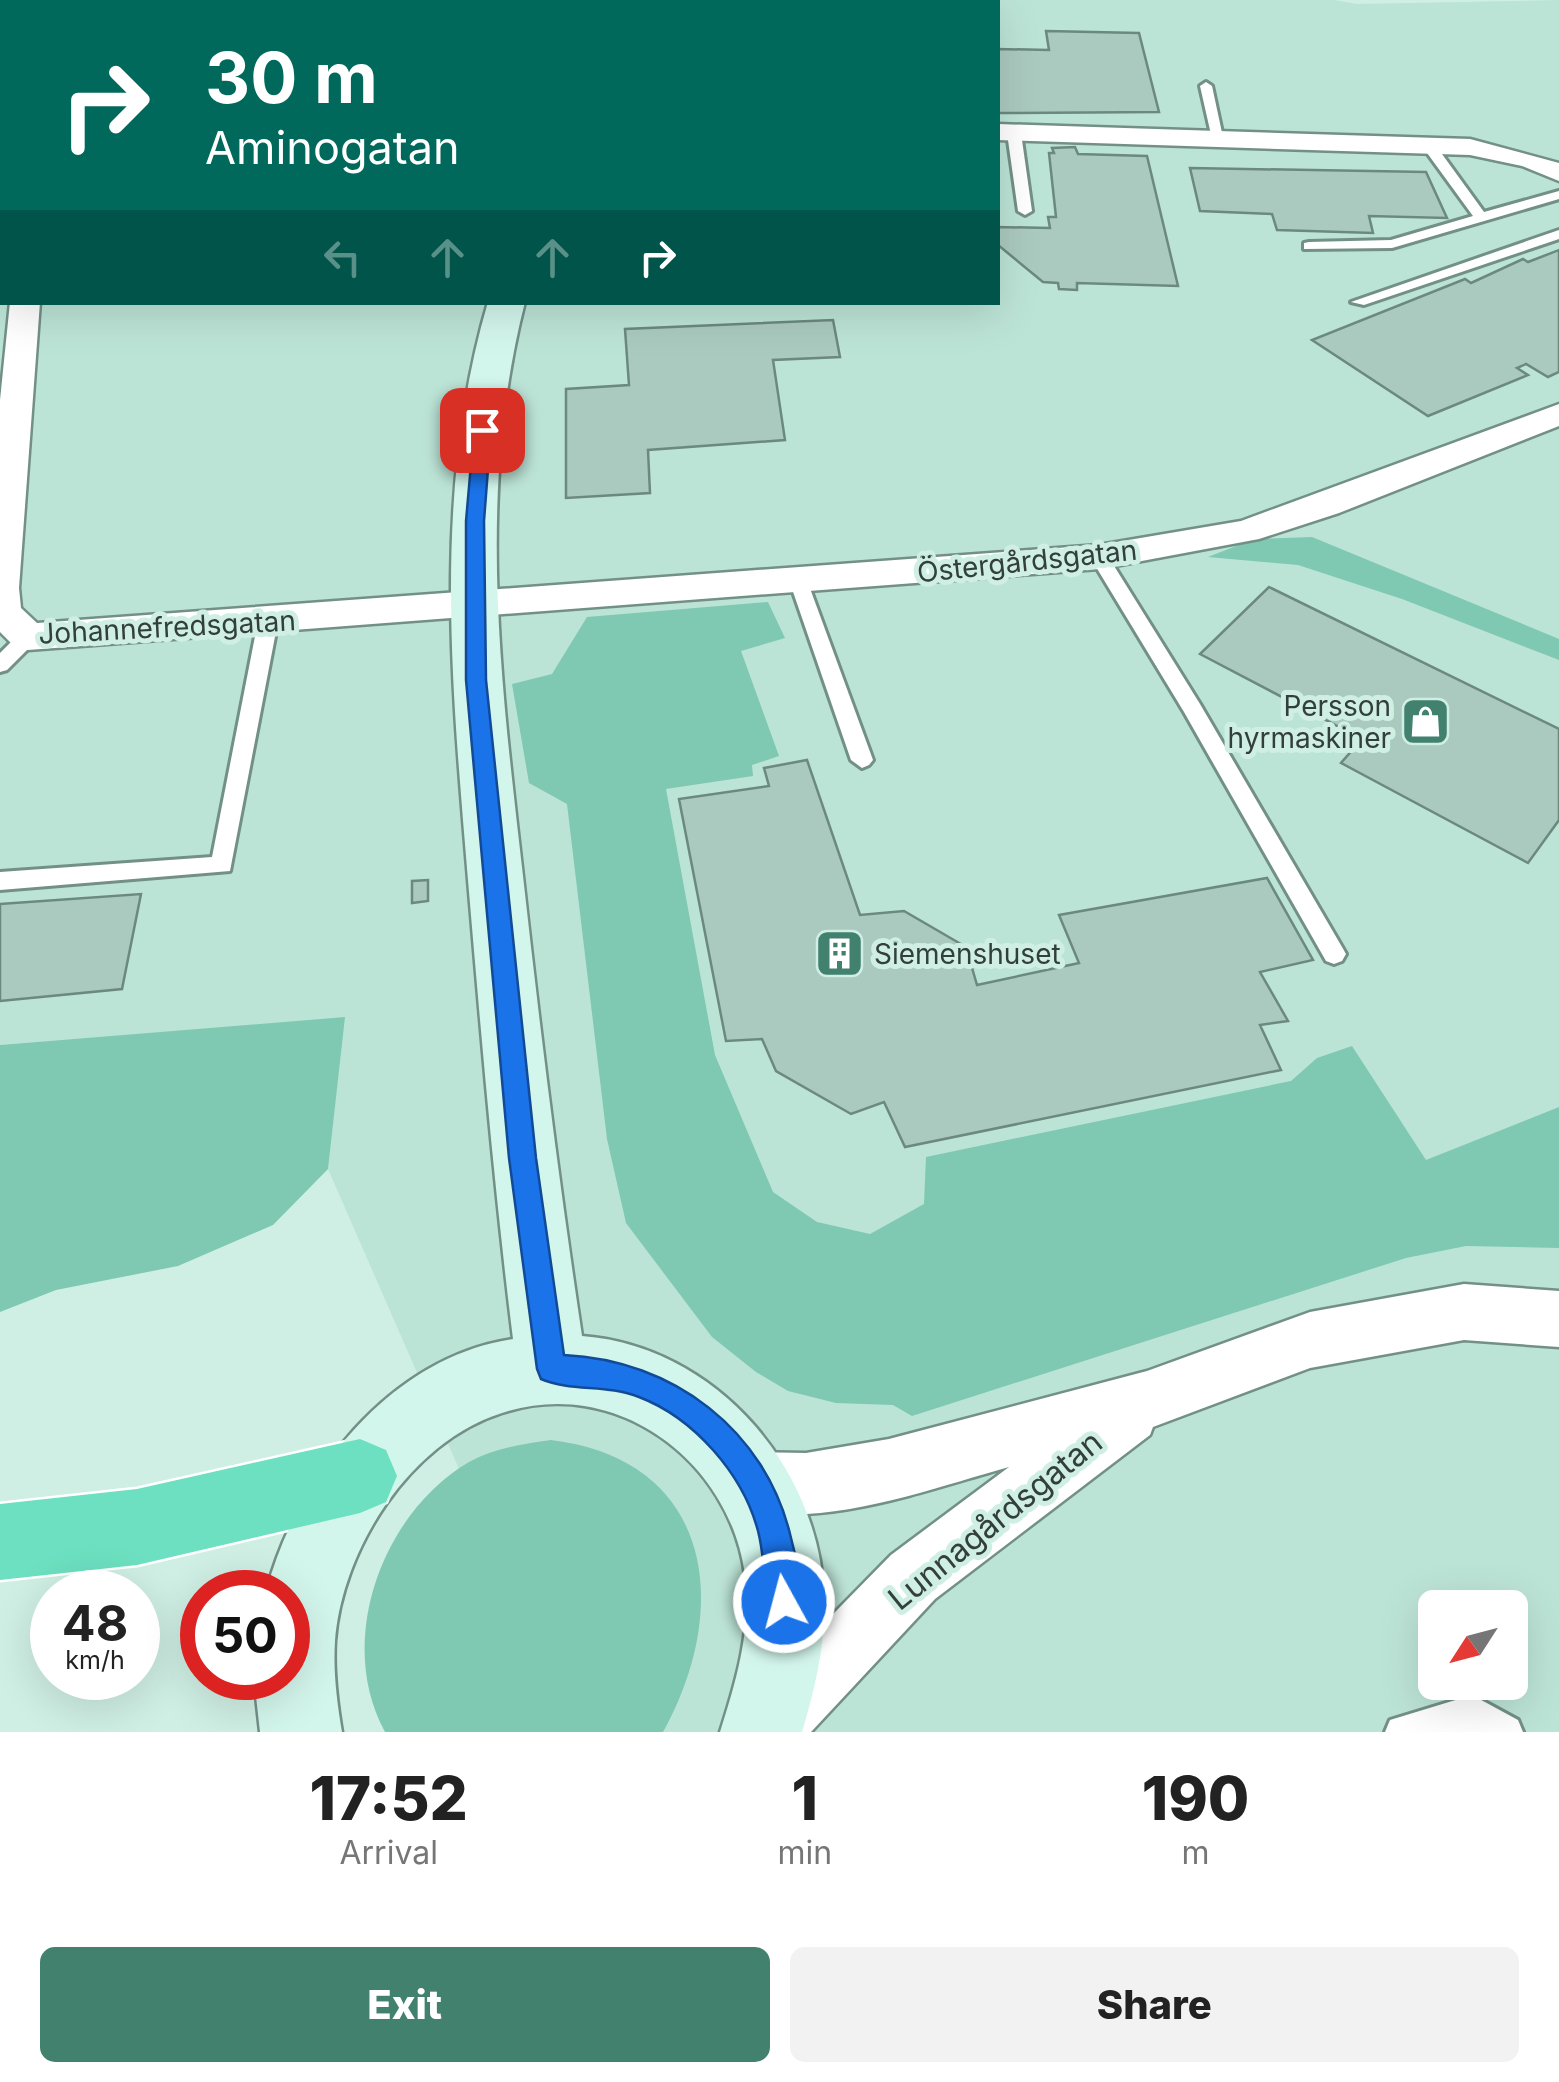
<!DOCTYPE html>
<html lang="en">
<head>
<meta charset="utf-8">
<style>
  body { margin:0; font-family:Inter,sans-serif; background:#f2f2f2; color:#222; height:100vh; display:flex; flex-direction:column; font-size:38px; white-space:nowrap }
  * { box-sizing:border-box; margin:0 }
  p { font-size:32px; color:#767676 }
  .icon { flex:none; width:55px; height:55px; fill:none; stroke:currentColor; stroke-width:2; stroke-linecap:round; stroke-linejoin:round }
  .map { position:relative; height:1732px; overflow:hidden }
  .panel { display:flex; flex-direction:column; background:#fff; flex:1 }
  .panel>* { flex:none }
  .top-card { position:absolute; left:0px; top:0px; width:1000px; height:305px; box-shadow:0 10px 40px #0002; background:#00695c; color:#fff; overflow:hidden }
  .needle { width:65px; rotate:234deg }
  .fabs { position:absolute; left:1418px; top:1590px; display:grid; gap:20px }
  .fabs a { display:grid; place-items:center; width:110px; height:110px; border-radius:15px; background:#fff; box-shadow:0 10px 40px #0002; font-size:50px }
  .speed { position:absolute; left:30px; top:1570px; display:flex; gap:20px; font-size:50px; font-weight:700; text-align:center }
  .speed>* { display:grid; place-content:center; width:130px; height:130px; border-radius:50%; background:#fff; box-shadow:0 10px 40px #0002; line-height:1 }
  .speed small { font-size:25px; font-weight:400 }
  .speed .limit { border:15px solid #d22; background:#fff; color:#111 }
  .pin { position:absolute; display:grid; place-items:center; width:85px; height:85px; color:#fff; margin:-42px; border-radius:20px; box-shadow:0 5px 15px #0006 }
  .me { position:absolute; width:110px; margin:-55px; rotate:353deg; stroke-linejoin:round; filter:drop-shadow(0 0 8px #0008) }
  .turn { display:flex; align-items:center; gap:35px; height:210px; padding:0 40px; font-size:45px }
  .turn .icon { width:130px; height:130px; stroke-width:2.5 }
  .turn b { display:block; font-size:70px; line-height:85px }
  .lanes { display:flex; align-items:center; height:95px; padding:0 40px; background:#0003; justify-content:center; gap:50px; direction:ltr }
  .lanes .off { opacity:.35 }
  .eta { display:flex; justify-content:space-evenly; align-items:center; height:170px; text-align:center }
  .eta b { font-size:60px; font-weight:800; line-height:70px }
  .action { display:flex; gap:20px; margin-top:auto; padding:20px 40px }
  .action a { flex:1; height:115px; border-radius:15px; background:#41816e; color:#fff; font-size:40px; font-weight:800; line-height:115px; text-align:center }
  .action a+a { background:#f2f2f2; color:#222 }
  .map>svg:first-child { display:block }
  .built { fill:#bce4d6; fill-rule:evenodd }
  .green { fill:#7fc8b2 }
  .building { fill:#abcabf; stroke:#6c897f; stroke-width:2.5 }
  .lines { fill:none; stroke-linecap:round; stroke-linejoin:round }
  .lane-casing { stroke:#739087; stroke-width:6 }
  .street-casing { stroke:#739087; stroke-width:5 }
  .secondary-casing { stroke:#739087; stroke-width:5 }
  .highway-casing { stroke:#fff; stroke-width:5 }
  .lane { fill:#fff; fill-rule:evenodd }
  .street { fill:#fff; fill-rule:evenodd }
  .secondary { fill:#d3f6ec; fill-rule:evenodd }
  .highway { fill:#6ce0c0; fill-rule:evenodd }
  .route { fill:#1a73e8; stroke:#114b97; stroke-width:2.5 }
  .labels { text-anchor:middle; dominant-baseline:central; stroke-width:10; stroke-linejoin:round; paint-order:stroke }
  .street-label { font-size:28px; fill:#323f3a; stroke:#cfefe4 }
  .poi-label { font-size:28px; fill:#323f3a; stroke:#cfefe4; text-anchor:end }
  .near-street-label { font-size:32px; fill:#323f3a; stroke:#cfefe4 }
</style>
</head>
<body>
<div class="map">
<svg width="1559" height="1732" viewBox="0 0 1559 1732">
  <rect width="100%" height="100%" fill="#cfefe4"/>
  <path class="built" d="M0,0H1334L1357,4L1559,0V1732H574L328,1169L344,1018L0,1045ZM2,2H998V302H2ZM1435,1608H1510V1682H1435Z"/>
  <g class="green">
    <polygon points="1312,537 1559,639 1559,660 1402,599 1298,565 1208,557 1254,539"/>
    <polygon points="768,602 785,638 741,651 779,756 752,765 753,776 666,789 715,1055 773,1192 817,1222 870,1234 924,1204 926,1157 1291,1081 1317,1058 1352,1046 1426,1160 1559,1107 1559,1248 1466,1246 1406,1258 912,1416 893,1405 836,1403 788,1391 756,1372 712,1337 626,1223 607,1139 567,804 529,783 512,684 552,674 587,617"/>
    <polygon points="345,1017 328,1169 273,1225 178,1266 56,1290 0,1312 0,1045"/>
    <path d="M551,1440C714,1460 732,1608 663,1732H385C335,1641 382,1513 469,1462C495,1448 523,1444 551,1440Z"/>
  </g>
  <g class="building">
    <polygon points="1046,31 1139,33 1159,112 998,113 998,49 1049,50"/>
    <polygon points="1075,147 1078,154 1147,156 1178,286 1077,283 1077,290 1059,289 1058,283 1043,282 998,245 998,227 1050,228 1048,217 1056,217 1049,153 1054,153 1052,148"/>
    <polygon points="1190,168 1426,172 1447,218 1369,216 1373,233 1277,230 1272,214 1200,211"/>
    <polygon points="1559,250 1559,372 1548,377 1526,364 1517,368 1528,375 1428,416 1312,340 1465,279 1471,283 1523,259 1528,262"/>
    <polygon points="833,320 840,357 773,360 785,440 648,450 650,493 566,498 566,389 629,385 625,329"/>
    <polygon points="1269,587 1559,729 1559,820 1528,863 1341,763 1362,739 1200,654"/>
    <polygon points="807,760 860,915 904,911 966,947 977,985 1079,963 1059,915 1267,878 1313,960 1260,972 1288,1021 1260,1025 1281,1070 905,1147 884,1102 851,1114 776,1071 762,1039 726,1041 679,799 769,786 764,768"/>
    <polygon points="428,880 428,901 412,903 412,881"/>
    <polygon points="141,894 122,989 0,1001 0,904"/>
  </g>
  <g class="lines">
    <defs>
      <g id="lane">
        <polygon points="1206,82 1212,86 1224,142 1212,139 1200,86"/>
        <rect x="0" y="122" width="2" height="8"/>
        <polygon points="1014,129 1021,133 1032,211 1025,215 1018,211 1007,133"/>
        <polygon points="1424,143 1434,143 1484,212 1559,191 1559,199 1392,248 1304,249 1304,243 1309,242 1391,240 1473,216 1422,146"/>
        <polygon points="1559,230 1559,239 1364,305 1351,302"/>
        <polygon points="1099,551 1106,553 1200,704 1342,947 1346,954 1342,961 1334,964 1326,961 1184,712 1090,557"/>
        <polygon points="799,577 808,583 873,760 869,765 862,768 851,760 790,583"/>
        <polygon points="268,615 278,621 230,871 0,890 0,872 212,857 258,621"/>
        <polygon points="28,630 35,632 38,637 35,642 7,670 0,672 0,653 21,632"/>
        <polygon points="1472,1695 1518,1720 1523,1732 1385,1732 1390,1720"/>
      </g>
      <g id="street">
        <polygon points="998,124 1470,139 1559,163 1559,181 1522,166 1470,155 998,140"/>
        <polygon points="10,302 40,302 19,588 21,608 37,623 1099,545 1241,521 1559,404 1559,426 1339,513 1259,539 1099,569 28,650 14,646 0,632 0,400"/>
        <path d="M1464,1284L1559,1291V1347L1464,1340L1310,1368L1153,1427L1150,1435L935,1599L811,1732H731L741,1708L891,1555L1009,1467C932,1488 809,1535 732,1504L724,1482L732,1460L754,1452L806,1453L889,1439L1147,1371L1310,1312Z"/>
      </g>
      <path id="secondary" d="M488,302H525C476,492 501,684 523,876C540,1030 559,1183 582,1336C715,1346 819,1467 824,1597C826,1644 815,1688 802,1732H720C736,1682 752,1628 745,1575C730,1461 616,1375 502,1413C410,1442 342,1549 335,1641C333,1672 337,1702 342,1732H260L254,1678H288V1592H266C296,1478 389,1357 513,1339C494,1186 481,1034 468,880C452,686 432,492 488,302Z"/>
      <polygon id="highway" points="360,1439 386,1450 397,1476 386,1502 360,1513 137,1565 0,1580 0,1504 137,1489"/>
    </defs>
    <use href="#lane" class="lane-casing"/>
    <use href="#street" class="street-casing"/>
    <use href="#secondary" class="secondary-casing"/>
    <use href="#highway" class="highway-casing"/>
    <use href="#lane" class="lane"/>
    <use href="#street" class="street"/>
    <use href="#secondary" class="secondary"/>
    <use href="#highway" class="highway"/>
  </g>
  <path class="route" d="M482,425L491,430L484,521L486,680L536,1158L564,1355C673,1360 766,1430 791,1538C797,1563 806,1589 796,1613L784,1618L773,1613C763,1589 765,1557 758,1531C743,1474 694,1418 639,1397C607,1384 571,1392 541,1379L537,1369L509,1158L466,680V521L474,430Z"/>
  <defs>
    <symbol id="shop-square" viewBox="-11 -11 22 22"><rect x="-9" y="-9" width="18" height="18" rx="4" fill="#41816e" stroke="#cfefe4"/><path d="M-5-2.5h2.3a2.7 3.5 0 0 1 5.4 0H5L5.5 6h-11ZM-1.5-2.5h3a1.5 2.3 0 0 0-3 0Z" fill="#fff"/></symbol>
    <symbol id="building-square" viewBox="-11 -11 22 22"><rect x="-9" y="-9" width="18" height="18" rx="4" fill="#41816e" stroke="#cfefe4"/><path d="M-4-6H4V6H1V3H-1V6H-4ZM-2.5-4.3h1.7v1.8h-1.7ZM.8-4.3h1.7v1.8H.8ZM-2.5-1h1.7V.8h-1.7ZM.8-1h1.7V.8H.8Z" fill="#fff"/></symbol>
  </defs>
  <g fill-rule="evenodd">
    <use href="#shop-square" x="1398" y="694" width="55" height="55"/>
    <use href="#building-square" x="812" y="926" width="55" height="55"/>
  </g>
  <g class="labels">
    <g class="street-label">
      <text transform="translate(1027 561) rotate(-6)">Östergårdsgatan</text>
      <text transform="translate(167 627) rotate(-3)">Johannefredsgatan</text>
    </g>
    <g class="poi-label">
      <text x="1391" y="706">Persson<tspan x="1391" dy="32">hyrmaskiner</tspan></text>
      <text x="874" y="954" text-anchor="start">Siemenshuset</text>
    </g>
    <g class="near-street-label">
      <text transform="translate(995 1520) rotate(-39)">Lunnagårdsgatan</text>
    </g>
  </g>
</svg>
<div class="fabs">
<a><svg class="needle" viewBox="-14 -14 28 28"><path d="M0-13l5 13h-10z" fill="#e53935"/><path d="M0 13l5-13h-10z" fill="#767676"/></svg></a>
</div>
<div class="speed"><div>48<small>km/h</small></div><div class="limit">50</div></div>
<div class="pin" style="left:482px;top:430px;background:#d93025"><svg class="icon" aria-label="arrive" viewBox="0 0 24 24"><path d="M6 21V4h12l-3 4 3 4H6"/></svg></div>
<svg class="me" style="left:784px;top:1602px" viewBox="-20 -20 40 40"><circle r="17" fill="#1a73e8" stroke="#fff" stroke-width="3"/><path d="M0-11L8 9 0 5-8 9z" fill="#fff"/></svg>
<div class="top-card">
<div class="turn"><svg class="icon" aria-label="right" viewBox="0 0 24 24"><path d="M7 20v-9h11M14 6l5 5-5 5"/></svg><div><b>30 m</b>Aminogatan</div></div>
<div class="lanes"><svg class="icon off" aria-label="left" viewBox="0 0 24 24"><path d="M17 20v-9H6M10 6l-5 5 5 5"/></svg><svg class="icon off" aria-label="ahead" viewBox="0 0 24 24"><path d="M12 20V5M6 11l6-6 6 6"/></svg><svg class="icon off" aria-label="ahead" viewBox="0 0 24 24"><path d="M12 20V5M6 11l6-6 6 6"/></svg><svg class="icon" aria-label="right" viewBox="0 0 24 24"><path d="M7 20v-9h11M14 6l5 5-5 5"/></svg></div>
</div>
</div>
<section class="panel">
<div class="eta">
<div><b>17:52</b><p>Arrival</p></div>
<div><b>1</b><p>min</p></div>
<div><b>190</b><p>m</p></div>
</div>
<div class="action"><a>Exit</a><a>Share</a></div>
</section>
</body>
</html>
